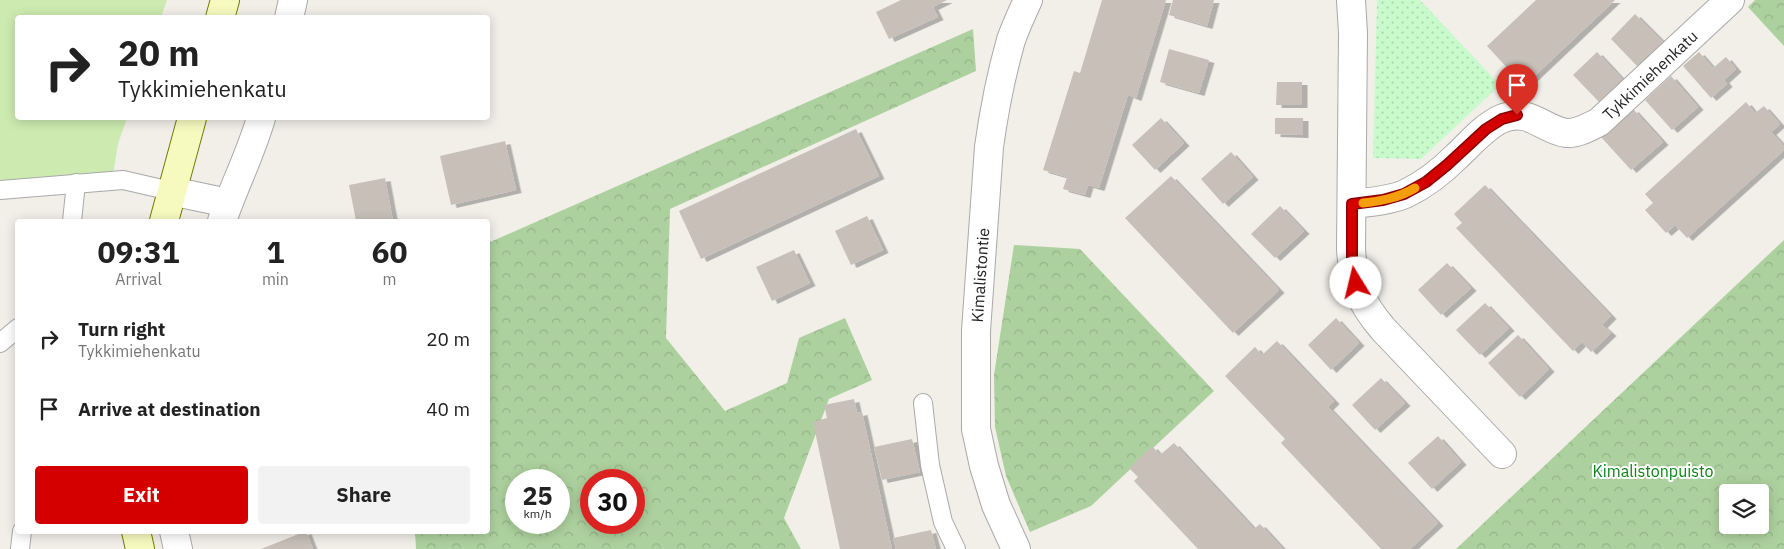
<!DOCTYPE html>
<html lang="en">
<head>
<meta charset="utf-8">
<style>
  body { margin:0; font-family:"IBM Plex Sans",sans-serif; background:#f2f2f2; color:#222; height:100vh; display:flex; flex-direction:column; font-size:19px; white-space:nowrap }
  * { box-sizing:border-box; margin:0 }
  p { font-size:16px; color:#767676 }
  .icon { flex:none; width:28px; height:28px; fill:none; stroke:currentColor; stroke-width:2; stroke-linecap:round; stroke-linejoin:round }
  .map { position:relative; flex:1; overflow:hidden }
  .sheet { position:absolute; left:15px; top:219px; width:475px; height:315px; display:flex; flex-direction:column; background:#fff; border-radius:5px; box-shadow:0 2px 12px #0003 }
  .sheet>* { flex:none }
  .banner { position:absolute; left:15px; top:15px; width:475px; height:105px; border-radius:5px; box-shadow:0 2px 12px #0003; background:#fff; color:#222; overflow:hidden }
  .controls { position:absolute; left:1719px; top:484px; display:grid; gap:10px }
  .controls a { display:grid; place-items:center; width:50px; height:50px; border-radius:5px; background:#fff; box-shadow:0 2px 12px #0003; font-size:25px }
  .speed { position:absolute; left:505px; top:469px; display:flex; gap:10px; font-size:25px; font-weight:700; text-align:center }
  .speed>* { display:grid; place-content:center; width:65px; height:65px; border-radius:50%; background:#fff; box-shadow:0 2px 12px #0003; line-height:1 }
  .speed small { font-size:12px; font-weight:400 }
  .speed .limit { border:8px solid #d22; background:#fff; color:#111 }
  .pin { position:absolute; display:grid; place-items:center; width:42px; height:42px; color:#fff; margin:-51px -21px; border-radius:50% 50% 50% 0; rotate:-45deg; box-shadow:0 0 5px #0007 }
  .pin .icon { rotate:45deg }
  .me { position:absolute; width:55px; margin:-28px; rotate:351deg; stroke-linejoin:round; filter:drop-shadow(0 0 4px #0008) }
  .turn { display:flex; align-items:center; gap:18px; height:105px; padding:0 20px; font-size:22px }
  .turn .icon { width:65px; height:65px; stroke-width:2.5 }
  .turn b { display:block; font-size:35px; line-height:42px }
  .eta { display:flex; justify-content:space-evenly; align-items:center; height:85px; text-align:center }
  .eta b { font-size:30px; font-weight:800; line-height:35px }
  .cta { display:flex; gap:10px; margin-top:auto; padding:10px 20px }
  .cta a { flex:1; height:58px; border-radius:5px; background:#d40000; color:#fff; font-size:20px; font-weight:800; line-height:58px; text-align:center }
  .cta a+a { background:#f2f2f2; color:#222 }
  ul { padding:0; list-style:none }
  li { display:flex; align-items:center; gap:15px; height:70px; padding:0 20px }
  li div { flex:1 }
  li b { display:block; font-size:19px }
  li em { font-style:normal }
  .map>svg:first-child { display:block }
  .forest { fill:url(#forest-crowns); fill-rule:evenodd }
  .park { fill:url(#park-dots) }
  .garden { fill:#cdebb0 }
  .building { fill:#c7bfb8; filter:url(#shadow) }
  .lines { fill:none; stroke-linecap:round; stroke-linejoin:round }
  .lane-casing { stroke:#a9a9a9; stroke-width:20 }
  .street-casing { stroke:#a9a9a9; stroke-width:30 }
  .secondary-casing { stroke:#707d05; stroke-width:30 }
  .lane { stroke:#fff; stroke-width:18 }
  .street { stroke:#fff; stroke-width:28 }
  .secondary { stroke:#f7fabf; stroke-width:28 }
  .route-casing { stroke:#8a0000; stroke-width:12 }
  .route { stroke:#d40000; stroke-width:9 }
  .slow { stroke:#f59e0b; stroke-width:9 }
  .labels { text-anchor:middle; dominant-baseline:central; stroke-width:4; stroke-linejoin:round; paint-order:stroke }
  .street-label { font-size:16px; fill:#222; stroke:#fff }
  .park-label { font-size:16px; fill:#0c8416; stroke:#fff }
</style>
</head>
<body>
<div class="map">
<svg width="1784" height="549" viewBox="0 0 1784 549">
  <defs>
    <pattern id="forest-crowns" width="20" height="18" patternUnits="userSpaceOnUse" patternTransform="scale(1.25)"><rect width="20" height="18" fill="#add19e"/><path d="M2 6a3 3 0 1 1 6 0M12 15a3 3 0 1 1 6 0" fill="none" stroke="#95b388"/></pattern>
    <pattern id="park-dots" width="8" height="8" patternUnits="userSpaceOnUse" patternTransform="scale(1.25)"><rect width="8" height="8" fill="#c8facc"/><path d="M2 2h.1M6 6h.1" fill="none" stroke="#acd6af" stroke-width="1.8" stroke-linecap="round"/></pattern>
    <filter id="shadow"><feDropShadow dx="5.5" dy="3" stdDeviation="0" flood-color="#0004"/></filter>
  </defs>
  <rect width="100%" height="100%" fill="#f2efe9"/>
  <g class="forest">
    <polygon points="1755,0 1784,0 1784,46 1748,7"/>
    <path d="M973,29L976,71L670,209L666,338L725,411L787,383L799,338L845,318L872,380L829,399L784,518L801,549H416L415,531H488V243ZM516,480H559V522H516ZM591,480H634V522H591Z"/>
    <path d="M1784,240V549H1456ZM1728,492H1760V525H1728Z"/>
    <polygon points="1014,245 1080,249 1214,391 1091,506 1030,532 1006,476 995,427 994,375"/>
  </g>
  <polygon class="park" points="1377,0 1420,0 1500,85 1421,159 1373,158"/>
  <polygon class="garden" points="0,0 167,0 161,17 18,18 18,118 127,118 118,144 113,175 0,182"/>
  <g class="building">
    <polygon points="901,0 947,0 933,7 938,17 889,39 876,12"/>
    <polygon points="1102,0 1166,0 1136,98 1128,95 1099,188 1088,185 1085,195 1063,189 1067,177 1043,170 1074,71 1080,73"/>
    <polygon points="1173,0 1214,0 1207,26 1169,15"/>
    <polygon points="1536,0 1615,0 1524,86 1487,46"/>
    <polygon points="1635,14 1663,42 1638,67 1611,39"/>
    <polygon points="1169,49 1209,60 1199,93 1160,82"/>
    <polygon points="1597,52 1623,80 1600,103 1573,75"/>
    <polygon points="1699,52 1713,68 1726,57 1736,69 1724,80 1727,84 1711,98 1683,66"/>
    <polygon points="1671,76 1698,107 1672,130 1645,100"/>
    <polygon points="1277,82 1302,82 1302,105 1276,105"/>
    <polygon points="1746,102 1755,113 1764,106 1780,124 1771,132 1784,146 1784,150 1687,238 1675,225 1666,233 1645,210 1653,203 1645,194"/>
    <polygon points="1633,109 1663,142 1631,170 1601,137"/>
    <polygon points="1161,118 1184,143 1155,170 1132,145"/>
    <polygon points="1275,118 1303,118 1303,135 1275,134"/>
    <polygon points="856,129 879,176 701,259 679,211"/>
    <polygon points="505,141 516,190 451,205 440,156"/>
    <polygon points="1231,152 1253,177 1223,204 1201,179"/>
    <polygon points="1171,176 1279,290 1233,333 1125,218"/>
    <polygon points="385,178 393,221 356,221 349,185"/>
    <polygon points="1485,185 1611,316 1602,325 1611,333 1591,352 1582,342 1573,351 1456,228 1462,223 1454,214"/>
    <polygon points="1280,206 1304,231 1275,258 1251,234"/>
    <polygon points="867,216 883,250 851,265 835,231"/>
    <polygon points="794,250 810,283 772,301 756,267"/>
    <polygon points="1447,263 1471,288 1441,315 1418,290"/>
    <polygon points="1485,303 1509,328 1480,355 1456,330"/>
    <polygon points="1336,318 1359,343 1331,370 1308,345"/>
    <polygon points="1518,335 1549,369 1520,397 1488,363"/>
    <polygon points="1277,341 1334,401 1328,407 1438,523 1410,549 1381,549 1281,443 1285,439 1225,376 1255,347 1262,355"/>
    <polygon points="1381,378 1405,403 1375,430 1352,405"/>
    <polygon points="854,399 857,413 862,412 892,549 840,549 813,422 827,418 824,405"/>
    <polygon points="1438,436 1461,462 1432,489 1408,463"/>
    <polygon points="912,439 920,472 882,480 874,447"/>
    <polygon points="1174,443 1254,529 1260,524 1283,549 1198,549 1134,481 1138,477 1129,468 1152,446 1160,455"/>
    <polygon points="931,530 936,549 896,549 893,538"/>
    <polygon points="306,531 313,549 261,549"/>
  </g>
  <g class="lines">
    <defs>
      <g id="lane">
        <polyline points="0,190 123,180 171,191"/>
        <polyline points="72,221 76,183"/>
        <polyline points="0,343 18,328"/>
        <polyline points="923,403 930,465 943,522 956,549"/>
        <polyline points="20,549 22,531"/>
      </g>
      <g id="street">
        <path d="M1351,0L1353,33L1351,249C1353,284 1360,302 1383,329L1502,454"/>
        <polyline points="289,18 293,0"/>
        <polyline points="171,191 228,203"/>
        <path d="M1352,204C1369,202 1388,201 1405,194C1424,185 1442,171 1457,156C1471,143 1484,127 1501,119C1530,107 1541,129 1566,133C1577,134 1589,127 1599,122L1730,0"/>
        <path d="M222,221C234,186 251,153 261,118"/>
        <polyline points="174,531 178,549"/>
        <path d="M1016,549L996,505L984,466L976,429V331L989,147C994,111 1001,75 1011,40C1016,26 1022,13 1028,0"/>
      </g>
      <g id="secondary">
        <polyline points="220,18 225,0"/>
        <polyline points="164,221 192,118"/>
        <polyline points="136,531 140,549"/>
      </g>
    </defs>
    <use href="#lane" class="lane-casing"/>
    <use href="#street" class="street-casing"/>
    <use href="#secondary" class="secondary-casing"/>
    <use href="#lane" class="lane"/>
    <use href="#street" class="street"/>
    <use href="#secondary" class="secondary"/>
  </g>
  <g class="lines">
    <defs>
      <polyline id="route" points="1356,283 1352,272 1352,204 1383,200 1404,194 1426,182 1447,165 1486,129 1502,119 1517,115"/>
    </defs>
    <use href="#route" class="route-casing"/>
    <use href="#route" class="route"/>
    <path class="slow" d="M1363,203C1381,201 1398,198 1415,188"/>
  </g>
  <g class="labels">
    <g class="street-label">
      <text transform="translate(1650 75) rotate(-43)">Tykkimiehenkatu</text>
      <text transform="translate(980 275) rotate(-86)">Kimalistontie</text>
    </g>
    <g class="park-label">
      <text x="1653" y="471">Kimalistonpuisto</text>
    </g>
  </g>
</svg>
<div class="controls">
<a><svg class="icon" aria-label="layers" viewBox="0 0 24 24"><path d="M12 4l9 5-9 5-9-5zM3 14l9 5 9-5"/></svg></a>
</div>
<div class="speed"><div>25<small>km/h</small></div><div class="limit">30</div></div>
<div class="pin" style="left:1517px;top:115px;background:#d93025"><svg class="icon" aria-label="arrive" viewBox="0 0 24 24"><path d="M6 21V4h12l-3 4 3 4H6"/></svg></div>
<svg class="me" style="left:1356px;top:283px" viewBox="-20 -20 40 40"><circle r="19" fill="#fff"/><path d="M0-13L10 11 0 6-10 11z" fill="#d40000"/></svg>
<div class="banner">
<div class="turn"><svg class="icon" aria-label="right" viewBox="0 0 24 24"><path d="M7 20v-9h11M14 6l5 5-5 5"/></svg><div><b>20 m</b>Tykkimiehenkatu</div></div>
</div>
<section class="sheet">
<div class="eta">
<div><b>09:31</b><p>Arrival</p></div>
<div><b>1</b><p>min</p></div>
<div><b>60</b><p>m</p></div>
</div>
<ul>
<li><svg class="icon" aria-label="right" viewBox="0 0 24 24"><path d="M7 20v-9h11M14 6l5 5-5 5"/></svg><div><b>Turn right</b><p>Tykkimiehenkatu</p></div><em>20 m</em></li>
<li><svg class="icon" aria-label="arrive" viewBox="0 0 24 24"><path d="M6 21V4h12l-3 4 3 4H6"/></svg><div><b>Arrive at destination</b></div><em>40 m</em></li>
</ul>
<div class="cta"><a>Exit</a><a>Share</a></div>
</section>
</div>
</body>
</html>
